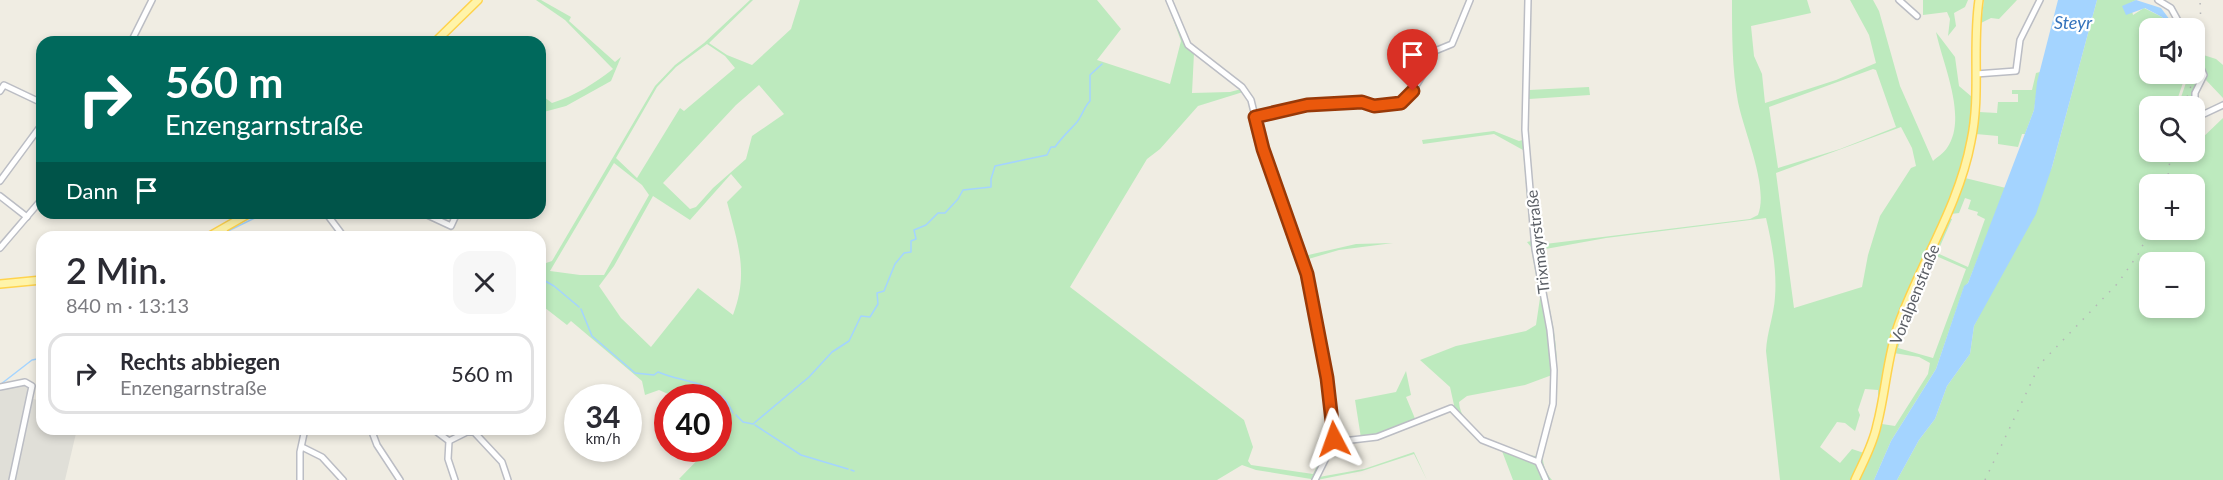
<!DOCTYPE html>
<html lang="de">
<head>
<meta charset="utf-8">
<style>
  body { margin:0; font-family:Lato,sans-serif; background:#f7f7f7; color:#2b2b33; height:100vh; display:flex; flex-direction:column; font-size:22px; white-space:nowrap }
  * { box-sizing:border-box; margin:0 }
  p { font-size:20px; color:#7c7c81 }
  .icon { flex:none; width:33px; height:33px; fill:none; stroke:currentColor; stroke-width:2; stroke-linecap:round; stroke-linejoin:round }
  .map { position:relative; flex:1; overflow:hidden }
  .drawer { position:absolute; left:36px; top:231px; width:510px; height:204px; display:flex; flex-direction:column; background:#fff; border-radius:18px; box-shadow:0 3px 9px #0003 }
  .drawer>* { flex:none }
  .banner { position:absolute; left:36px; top:36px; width:510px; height:183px; border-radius:18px; box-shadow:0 3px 9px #0003; background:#00695c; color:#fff; overflow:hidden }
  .tools { position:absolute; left:2139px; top:18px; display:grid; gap:12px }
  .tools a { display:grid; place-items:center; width:66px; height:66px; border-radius:12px; background:#fff; box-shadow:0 3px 9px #0003; font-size:30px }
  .speed { position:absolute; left:564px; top:384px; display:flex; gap:12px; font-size:30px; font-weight:700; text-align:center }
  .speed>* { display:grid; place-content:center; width:78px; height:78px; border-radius:50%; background:#fff; box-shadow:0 3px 9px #0003; line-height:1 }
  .speed small { font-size:15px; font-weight:400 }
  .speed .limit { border:9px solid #d22; background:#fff; color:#111 }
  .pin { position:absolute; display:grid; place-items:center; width:51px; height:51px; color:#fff; margin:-62px -26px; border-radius:50% 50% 50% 0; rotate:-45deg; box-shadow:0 0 6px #0007 }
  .pin .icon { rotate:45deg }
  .me { position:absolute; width:66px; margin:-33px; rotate:356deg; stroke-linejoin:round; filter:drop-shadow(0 0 4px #0008) }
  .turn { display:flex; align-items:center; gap:21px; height:126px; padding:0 30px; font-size:27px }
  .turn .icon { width:78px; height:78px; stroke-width:2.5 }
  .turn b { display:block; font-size:42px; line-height:51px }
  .then { display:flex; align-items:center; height:57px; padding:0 30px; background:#0003; gap:12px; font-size:22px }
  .round { display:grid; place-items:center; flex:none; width:63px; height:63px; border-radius:18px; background:#f7f7f7 }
  .headline { display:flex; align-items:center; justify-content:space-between; height:102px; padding:0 30px }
  h1 { font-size:36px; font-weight:600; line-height:45px }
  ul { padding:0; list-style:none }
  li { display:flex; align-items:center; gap:18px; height:81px; margin:0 12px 9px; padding:0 18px; border:3px solid #e1e1e2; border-radius:18px }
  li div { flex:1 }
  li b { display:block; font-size:22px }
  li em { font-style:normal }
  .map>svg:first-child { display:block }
  .industrial { fill:#e0dfd8 }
  .green { fill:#bdeabe; fill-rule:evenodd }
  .water { fill:#a4d4ff }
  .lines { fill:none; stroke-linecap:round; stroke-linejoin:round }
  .stream { stroke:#a4d4ff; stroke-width:1.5 }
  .minor-casing { stroke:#bbbdc4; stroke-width:8 }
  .major-casing { stroke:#ffd34d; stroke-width:10 }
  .minor { stroke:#fff; stroke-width:5 }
  .major { stroke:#fff4a9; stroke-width:7 }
  .rail { stroke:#b5b6b7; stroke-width:1.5; stroke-dasharray:1.5 8; stroke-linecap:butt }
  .route-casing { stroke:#983908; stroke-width:15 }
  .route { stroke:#ea580c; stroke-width:10 }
  .labels { text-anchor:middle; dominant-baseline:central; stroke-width:4.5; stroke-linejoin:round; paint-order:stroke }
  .street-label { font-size:16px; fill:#5b5f66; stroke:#fff }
  .water-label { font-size:18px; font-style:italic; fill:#3573bc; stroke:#fff }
</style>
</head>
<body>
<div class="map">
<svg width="2223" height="480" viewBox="0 0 2223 480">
  <rect width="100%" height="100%" fill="#f0ede3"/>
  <polygon class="industrial" points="27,385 29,388 29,398 42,401 42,429 77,429 65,480 0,480 0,390"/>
  <g class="green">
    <path d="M536,0H541L571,17L569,21L615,62L621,57L611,81L566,106L540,113V94L552,103C575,96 595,83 613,69L565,20Z"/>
    <path d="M750,0H753L709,43L727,55L752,65L791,29L800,0H1097L1121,29L1097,60L1170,84L1181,41L1166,0H1170L1194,53L1192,93L1230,92L1245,88L1257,111L1267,113L1300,104L1367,101L1362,104L1299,107L1261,118L1258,122L1304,256L1356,244L1393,243L1339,250L1305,260L1337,433L1343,438H1361L1355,400L1396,392L1406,371L1411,395L1406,397L1416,421L1454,405L1450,387L1420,360L1456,346L1526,331L1536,325L1540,298L1531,247L1527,242L1531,241L1523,150L1494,134L1423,144L1422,140L1494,131L1519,141L1526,139L1531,0L1529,90L1589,87L1590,95L1529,99L1528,139L1537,245L1750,219L1758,215C1769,187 1744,132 1738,102C1732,69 1732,34 1732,0H1807L1811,13L1751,26L1754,56L1762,74L1765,103L1836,80L1876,63L1869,35L1850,0H1873L1879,11L1900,86L1933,161C1937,157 1944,153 1947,148C1968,118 1943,65 1936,32L1955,57L1959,86L1972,97L1979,98V112L1997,113L1998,102H2018V94H2012V90H2032L2036,73L2040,72L2034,110L2025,134H2022L2018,147L1998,144V136L1976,134L1965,178L2006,188L1968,283L1964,287L1936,369L1891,441L1874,480H1780L1766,351C1767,332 1774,315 1775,297C1777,270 1772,244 1766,218L1606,238L1540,250L1539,257C1546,297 1561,343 1556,384C1552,413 1530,456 1552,480H1513L1502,451L1476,439L1449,410L1376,440L1341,444L1334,448L1319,477L1364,469L1414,452L1427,480L1414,454L1362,471L1317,480L1256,470L1242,465L1217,480H681L679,479L708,449L718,448L719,441L727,435L729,422L719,417L718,398L675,397L659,390L645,395L642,381L571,321L567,325L540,304V287L546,283L540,279V265L552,261L655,86L675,65L704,43ZM707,44L725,56L735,68L684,111L680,108L637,178L616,158L657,87L676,67ZM1873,69L1876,70L1896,127L1840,149L1778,168L1769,107ZM759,85L784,114L752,136L746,159L713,188L696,207L690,209L663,183L736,105ZM1243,92L1249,103L1264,160L1290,226L1305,275L1318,337L1332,436L1313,474L1251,465L1248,461L1253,447L1244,420L1070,287L1147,159L1160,149L1198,106ZM1901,127L1912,148L1916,166L1911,168L1880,216L1868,255L1862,287L1794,308L1776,173ZM614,163L642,185L649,195L604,275H580L550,271ZM731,174L742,187L727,202C738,244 749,273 733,315L698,288L651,347L621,318L599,286L614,266L653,196L690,220ZM1965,198L1971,200L1968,209L1978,212L1977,215L1985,219L1968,267L1937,253L1952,219L1949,218L1951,214L1959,213ZM1936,256L1966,269L1933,358L1898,348L1911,311ZM1887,352L1919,357L1930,363L1928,374L1895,426L1882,424L1872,430L1864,453L1852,449L1840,463L1820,447L1837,422L1845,423L1855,431L1860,415L1858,410L1865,389L1878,390V403ZM1552,375L1549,413L1536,456C1510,456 1460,431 1459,402L1467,396L1525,385Z"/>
    <polygon points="1923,0 1968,0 1965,7 1954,13 1956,26 1948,36 1950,19 1947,12 1923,15"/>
    <polygon points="1984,0 2017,0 1999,19 1991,18 1981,23"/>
    <path d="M2097,0H2136L2130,3L2133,15L2144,8L2162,17L2169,28H2150V74H2186L2175,106H2150V152H2194L2195,138L2199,141L2223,118V480H1897L1919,440L1935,419L1947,386L1970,354L1974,326L2052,167ZM2150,184H2194V230H2150ZM2150,262H2194V308H2150Z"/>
    <path d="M2195,47L2197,53L2216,59L2223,65V98L2205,79C2189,102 2205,111 2195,129L2194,106H2178L2189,74H2194Z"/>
  </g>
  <g class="water">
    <polygon points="2058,0 2097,0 2052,167 2036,214 1974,326 1970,354 1947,386 1935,419 1919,440 1897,480 1874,480 1891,441 1936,369 1964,286 1968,283 2034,110 2037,82"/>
    <polygon points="2136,0 2161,8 2176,28 2169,28 2162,17 2145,8 2126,15 2122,6"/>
  </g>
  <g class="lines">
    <g class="stream">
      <polyline points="228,231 265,213"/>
      <polyline points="217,237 223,234"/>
      <polyline points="540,278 554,286 579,307"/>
      <path d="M581,309L592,336L635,373L654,375L658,372C686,384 719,380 733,413"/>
      <polyline points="1,384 32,360 42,358"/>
      <path d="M736,415L743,422L753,424L809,377L832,352L849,341L861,316L870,317L878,304L877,293L884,291L895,264L904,253L911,252V241L916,239L914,230L926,225L938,213H945L958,199L963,190L991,187V179L995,166L1047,155L1051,147H1055C1062,137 1070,130 1077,122C1082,116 1084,107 1090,101V75L1102,64"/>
      <polyline points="755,425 801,455 848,469"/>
      <polyline points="851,470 854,471"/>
    </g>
    <defs>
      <g id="minor">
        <polyline points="1169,0 1188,45 1242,87 1251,100 1263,149 1307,274 1320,336 1335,434 1332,446 1315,480"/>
        <polyline points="1528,0 1525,130 1535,249 1550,330 1554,370 1553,404 1538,462 1546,480"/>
        <polyline points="1899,0 1917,16"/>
        <polyline points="2158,0 2171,8 2182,28"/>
        <polyline points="131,42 152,0"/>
        <polyline points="2194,52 2204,75 2195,93 2195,105 2204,114 2223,105"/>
        <polyline points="1976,74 2016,71 2020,40 2040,0"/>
        <polyline points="0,91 4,85 42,103"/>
        <polyline points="1255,117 1307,105 1362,102 1374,106 1401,103 1408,98 1426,70 1430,53 1452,44 1470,0"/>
        <polyline points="0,181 42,124"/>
        <polyline points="0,196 27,217"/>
        <polyline points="326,213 344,237"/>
        <polyline points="423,213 451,226 457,213"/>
        <polyline points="223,229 227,237"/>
        <polyline points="0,248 42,199"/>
        <polyline points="0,387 25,382 32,386 12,480"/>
        <polyline points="371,429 377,445 400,480"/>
        <polyline points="433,429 449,441 448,459 455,480"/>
        <polyline points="449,441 467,432 474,432 502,462 508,480"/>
        <polyline points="1332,446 1343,441 1377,437 1451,408 1482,440 1538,462"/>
        <polyline points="302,447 322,457 343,480"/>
        <polyline points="300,480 300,452 305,429"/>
      </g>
      <g id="major">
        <polyline points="435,42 478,0"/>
        <polyline points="208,237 250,213"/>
        <polyline points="0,284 42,280"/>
        <path d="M1855,480C1863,462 1873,445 1877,425C1886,391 1887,356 1899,323C1921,262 1959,206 1971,141C1981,95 1972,47 1979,0"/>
      </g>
    </defs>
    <use href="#minor" class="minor-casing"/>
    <use href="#major" class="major-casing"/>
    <use href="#minor" class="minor"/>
    <use href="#major" class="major"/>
    <g class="rail">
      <polyline points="2184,106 2202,54 2200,0"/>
      <polyline points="2167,184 2171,152"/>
      <polyline points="1985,480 2040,364 2118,283 2139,253 2150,230"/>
    </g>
  </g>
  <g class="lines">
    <defs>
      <polyline id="route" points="1334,439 1327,378 1307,274 1263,149 1255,117 1307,105 1362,102 1374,106 1401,103 1413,91"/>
    </defs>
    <use href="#route" class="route-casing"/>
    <use href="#route" class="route"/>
  </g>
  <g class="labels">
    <g class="street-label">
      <text transform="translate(1537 242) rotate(-97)">Trixmayrstraße</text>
      <text transform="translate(1914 294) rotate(-68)">Voralpenstraße</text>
    </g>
    <g class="water-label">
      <text x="2073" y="22">Steyr</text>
    </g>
  </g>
</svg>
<div class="tools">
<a><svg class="icon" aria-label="sound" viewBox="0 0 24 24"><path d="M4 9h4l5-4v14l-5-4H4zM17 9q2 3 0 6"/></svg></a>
<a><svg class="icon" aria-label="search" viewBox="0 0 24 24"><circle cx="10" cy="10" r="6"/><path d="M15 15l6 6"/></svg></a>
<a>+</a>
<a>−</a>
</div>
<div class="speed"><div>34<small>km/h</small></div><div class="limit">40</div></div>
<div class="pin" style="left:1413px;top:91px;background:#d93025"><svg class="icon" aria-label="arrive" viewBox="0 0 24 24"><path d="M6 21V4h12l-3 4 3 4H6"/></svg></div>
<svg class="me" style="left:1334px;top:439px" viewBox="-20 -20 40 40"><path d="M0-17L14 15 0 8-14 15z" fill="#ea580c" stroke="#fff" stroke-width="4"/></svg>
<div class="banner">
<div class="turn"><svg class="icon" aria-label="right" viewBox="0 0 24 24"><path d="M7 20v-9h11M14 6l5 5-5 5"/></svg><div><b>560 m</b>Enzengarnstraße</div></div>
<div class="then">Dann<svg class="icon" aria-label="arrive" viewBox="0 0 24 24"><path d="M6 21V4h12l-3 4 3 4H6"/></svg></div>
</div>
<section class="drawer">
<div class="headline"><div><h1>2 Min.</h1><p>840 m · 13:13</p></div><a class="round"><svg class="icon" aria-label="close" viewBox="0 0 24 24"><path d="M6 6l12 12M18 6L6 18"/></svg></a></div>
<ul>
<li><svg class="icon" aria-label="right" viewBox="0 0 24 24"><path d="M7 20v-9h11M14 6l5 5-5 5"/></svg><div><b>Rechts abbiegen</b><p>Enzengarnstraße</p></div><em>560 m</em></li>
</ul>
</section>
</div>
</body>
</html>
